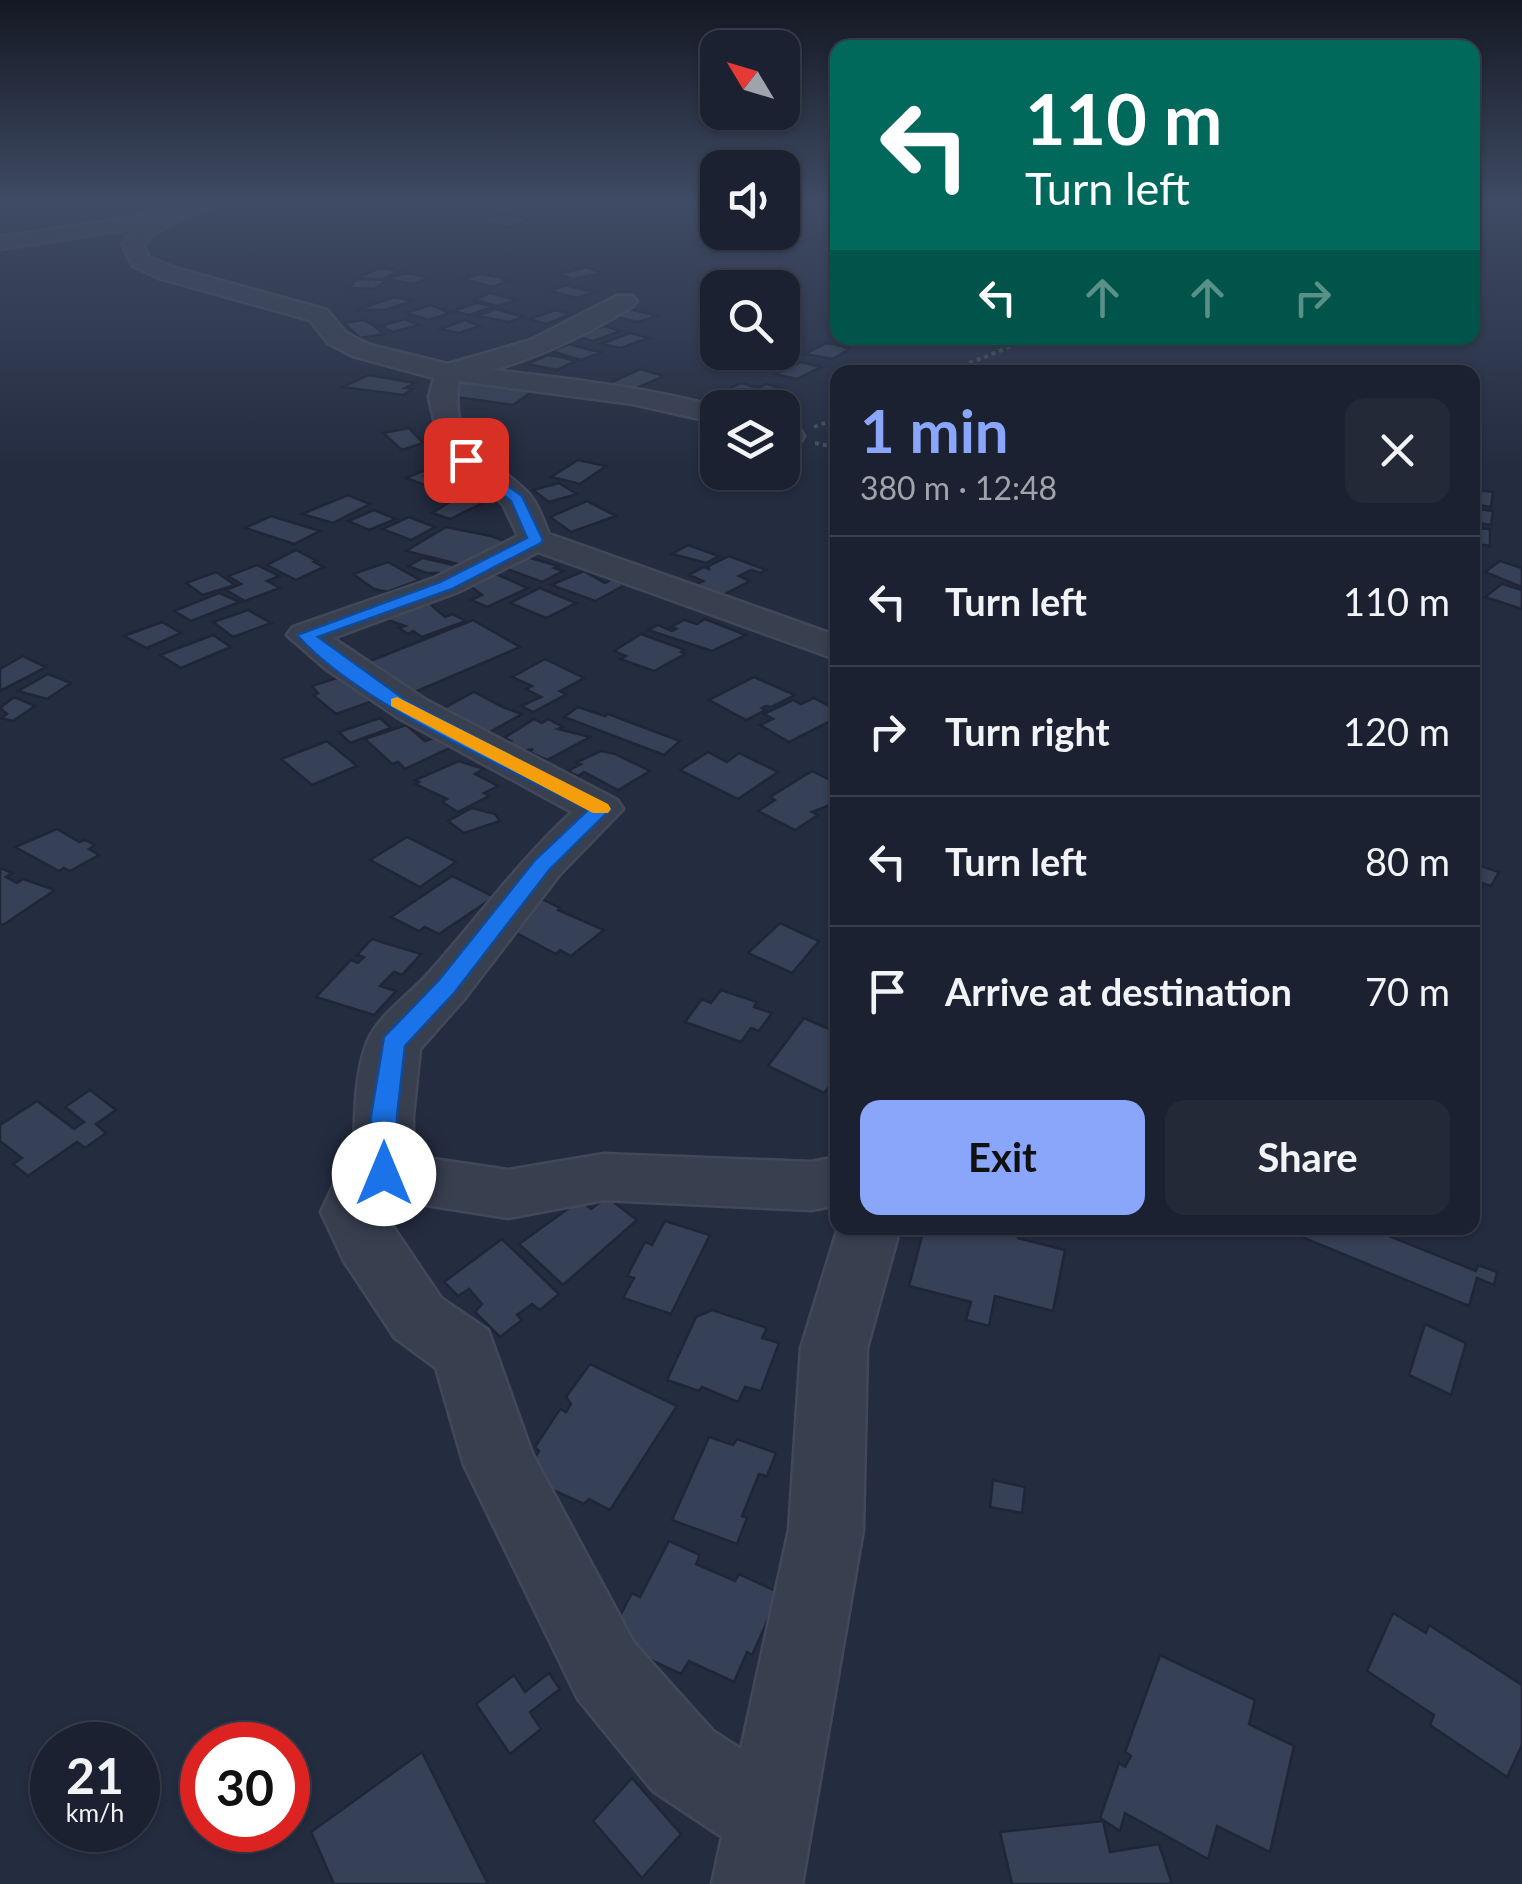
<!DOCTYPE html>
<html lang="en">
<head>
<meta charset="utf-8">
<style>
  body { margin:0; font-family:Lato,sans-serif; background:#242938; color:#f1f3f6; height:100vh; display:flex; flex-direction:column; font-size:38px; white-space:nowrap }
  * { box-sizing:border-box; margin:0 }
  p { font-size:32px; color:#a0a3ab }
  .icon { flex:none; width:55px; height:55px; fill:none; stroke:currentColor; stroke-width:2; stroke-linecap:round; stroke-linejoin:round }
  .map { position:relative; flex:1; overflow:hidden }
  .side { position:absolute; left:830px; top:365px; width:650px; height:870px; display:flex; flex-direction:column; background:#1b2130; border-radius:20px; box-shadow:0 2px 8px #0004,0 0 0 2px #393e4c }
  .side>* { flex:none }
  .hud { position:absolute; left:830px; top:40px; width:650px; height:305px; border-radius:20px; box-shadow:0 2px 8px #0004,0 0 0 2px #393e4c; background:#00695c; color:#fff; overflow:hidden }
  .needle { width:65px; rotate:308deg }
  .controls { position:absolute; left:700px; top:30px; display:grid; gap:20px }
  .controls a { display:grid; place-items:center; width:100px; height:100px; border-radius:20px; background:#1b2130; box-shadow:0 2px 8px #0004,0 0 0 2px #393e4c; font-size:50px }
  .speed { position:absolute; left:30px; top:1722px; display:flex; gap:20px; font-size:50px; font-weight:700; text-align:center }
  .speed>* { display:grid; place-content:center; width:130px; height:130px; border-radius:50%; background:#1b2130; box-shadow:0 2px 8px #0004,0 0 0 2px #393e4c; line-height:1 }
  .speed small { font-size:25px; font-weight:400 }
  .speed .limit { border:15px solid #d22; background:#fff; color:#111 }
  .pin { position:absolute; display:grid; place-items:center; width:85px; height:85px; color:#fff; margin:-42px; border-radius:20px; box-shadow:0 5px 15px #0006 }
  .me { position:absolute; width:110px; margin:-55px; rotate:0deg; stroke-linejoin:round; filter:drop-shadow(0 0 8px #0008) }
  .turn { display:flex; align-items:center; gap:35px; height:210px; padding:0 30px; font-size:45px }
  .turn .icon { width:130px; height:130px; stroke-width:2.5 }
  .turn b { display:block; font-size:70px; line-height:85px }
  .lanes { display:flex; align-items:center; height:95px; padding:0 30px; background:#0003; justify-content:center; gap:50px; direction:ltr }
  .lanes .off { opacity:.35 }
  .round { display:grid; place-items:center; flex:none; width:105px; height:105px; border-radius:20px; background:#242938 }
  .head { display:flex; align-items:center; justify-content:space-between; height:170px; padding:0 30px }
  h1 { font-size:60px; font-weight:700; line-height:75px; color:#8aa6fa }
  .button { display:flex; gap:20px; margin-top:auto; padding:20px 30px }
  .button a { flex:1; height:115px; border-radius:20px; background:#8aa6fa; color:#111; font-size:40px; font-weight:700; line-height:115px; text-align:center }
  .button a+a { background:#242938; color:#f1f3f6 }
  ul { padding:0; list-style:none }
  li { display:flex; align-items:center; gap:30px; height:130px; padding:0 30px; border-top:2px solid #393e4c }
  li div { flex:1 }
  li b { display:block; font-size:38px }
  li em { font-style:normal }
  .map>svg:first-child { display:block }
  .building { fill:#364056; stroke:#1f2637; stroke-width:2.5 }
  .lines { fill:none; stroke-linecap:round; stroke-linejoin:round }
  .minor-casing { stroke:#424859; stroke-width:5 }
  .path { stroke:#3f5359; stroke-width:4; stroke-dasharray:4 4; stroke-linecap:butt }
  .minor { fill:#383f4f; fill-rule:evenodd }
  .route { fill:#1a73e8; stroke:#114b97; stroke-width:2.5 }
  .slow { fill:#f59e0b }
</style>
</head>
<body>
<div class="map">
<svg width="1522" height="1884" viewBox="0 0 1522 1884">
  <rect width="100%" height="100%" fill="#242c40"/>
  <g class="building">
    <polygon points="503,214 531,220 507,227 479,221"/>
    <polygon points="777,233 808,238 786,248 794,250 781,253 773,251 784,248 746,245"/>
    <polygon points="587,267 602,273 573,279 558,274"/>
    <polygon points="379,268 400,271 381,280 357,278"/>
    <polygon points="405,273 430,277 414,284 386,279"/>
    <polygon points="480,274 505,278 501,279 509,281 493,287 463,279"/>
    <polygon points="357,279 387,280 374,289 349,288"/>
    <polygon points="566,285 577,288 595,292 577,298 550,291"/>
    <polygon points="490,293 517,300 497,306 474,300"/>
    <polygon points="394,297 413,301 385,310 357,310"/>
    <polygon points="477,303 494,307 469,315 452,311"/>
    <polygon points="431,305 450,313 429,320 406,313"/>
    <polygon points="496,309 516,315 526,316 509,322 477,316"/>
    <polygon points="629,309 658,316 637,322 613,316"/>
    <polygon points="556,310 571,314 547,324 529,319"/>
    <polygon points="405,319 419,325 393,332 380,326"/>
    <polygon points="363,320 372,324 384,334 360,338 344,323"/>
    <polygon points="465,320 480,326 459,333 440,329"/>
    <polygon points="604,326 621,331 593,341 574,336"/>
    <polygon points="630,333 649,338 621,348 601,344"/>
    <polygon points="826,343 842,346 849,349 833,359 805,354"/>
    <polygon points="569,344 590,350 603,352 581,360 551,351"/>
    <polygon points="767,353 789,359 761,370 743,365"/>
    <polygon points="548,355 561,357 576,361 557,370 527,364"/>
    <polygon points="800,362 821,367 797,379 775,374"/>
    <polygon points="640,369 664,376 633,390 601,387"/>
    <polygon points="369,375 415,383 405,388 413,389 403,395 342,387"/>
    <polygon points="454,378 539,387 513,405 449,396"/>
    <polygon points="741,383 759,388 766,384 784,389 759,401 743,398 733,402 712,396"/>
    <polygon points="409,428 423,443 402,450 383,433"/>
    <polygon points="578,460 606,466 580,484 551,477"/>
    <polygon points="425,470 432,473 425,476 428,478 437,475 444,478 425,485 406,478"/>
    <polygon points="450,480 471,488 453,495 433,487"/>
    <polygon points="559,483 577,494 549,502 533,490"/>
    <polygon points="1472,489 1493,492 1491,507 1472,504"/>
    <polygon points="464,493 487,501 450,519 432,513"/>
    <polygon points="348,495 370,504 333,523 302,514"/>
    <polygon points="587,501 616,516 571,532 550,517"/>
    <polygon points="1472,508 1493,511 1491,525 1472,522"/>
    <polygon points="374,510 396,519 369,530 348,521"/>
    <polygon points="271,516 320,531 294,544 245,528"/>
    <polygon points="409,517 435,527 411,540 382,529"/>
    <polygon points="446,527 491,536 505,541 470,567 406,551"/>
    <polygon points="1472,528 1490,529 1490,546 1472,543"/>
    <polygon points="688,545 719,556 706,563 672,554"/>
    <polygon points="296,550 317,561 314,562 324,567 296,580 267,565"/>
    <polygon points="524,556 558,566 554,568 563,571 542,582 499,566"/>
    <polygon points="729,556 766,570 760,573 751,570 739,576 750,581 721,596 695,585 703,581 689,575 704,567 710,570 707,567"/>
    <polygon points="423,558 471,569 444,579 435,575 440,573 426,573 408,566"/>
    <polygon points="1500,561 1522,568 1522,587 1485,572"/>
    <polygon points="388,562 420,580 387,592 374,589 353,574"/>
    <polygon points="257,565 279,576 267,581 280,588 245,601 226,590 241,584 228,576"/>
    <polygon points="584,571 605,583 612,579 625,585 595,601 551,585"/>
    <polygon points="216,572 235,585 203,595 186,583"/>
    <polygon points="491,572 528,588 487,607 471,600 482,595 466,583"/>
    <polygon points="1502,584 1522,590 1522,609 1485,597"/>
    <polygon points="540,588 576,603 546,618 510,603"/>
    <polygon points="219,593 240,602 191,621 174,611"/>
    <polygon points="429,603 445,617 452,614 466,621 422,637 413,631 408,634 399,628 405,626 385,619"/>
    <polygon points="248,610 271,623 233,637 213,622"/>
    <polygon points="705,619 746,635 712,651 648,630 658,625 672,631 676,629 671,627 684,620 697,624"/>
    <polygon points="473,620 520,647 396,700 350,669"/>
    <polygon points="162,622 181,633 147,648 124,636"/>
    <polygon points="641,634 685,650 681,652 685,654 654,671 620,659 626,656 614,651"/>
    <polygon points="213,635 231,647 181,668 160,655"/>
    <polygon points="23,656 46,667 0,691 0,669"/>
    <polygon points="545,659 584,678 560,691 567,694 533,712 521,706 541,697 526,689 532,686 512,677"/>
    <polygon points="48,674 71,683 47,699 18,691"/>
    <polygon points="349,674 384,697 336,714 313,695 318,693 312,686"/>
    <polygon points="754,677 795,695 771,707 766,706 762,708 766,710 746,720 709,700"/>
    <polygon points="474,692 505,708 522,714 488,733 444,708"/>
    <polygon points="14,697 35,706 13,721 1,718 7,714 0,708"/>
    <polygon points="814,698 838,711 838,717 789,742 760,725 773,719 764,714 793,700 801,704"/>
    <polygon points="578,707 605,716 608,714 680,741 664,755 564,717"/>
    <polygon points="380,718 391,728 350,743 339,732"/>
    <polygon points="534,719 542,723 548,719 563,727 558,729 590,737 547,760 529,752 533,749 523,751 507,744 511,741 504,738"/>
    <polygon points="406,725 425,741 440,736 452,747 405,769 398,762 392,764 365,739"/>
    <polygon points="327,741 357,766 312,785 281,759"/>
    <polygon points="601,751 615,754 650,771 618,790 584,772 578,776 568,771 581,764 577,762"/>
    <polygon points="708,752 727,762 739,753 778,772 738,799 680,770"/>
    <polygon points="459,761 484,769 475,774 498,786 484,793 489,796 458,812 442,802 447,799 415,784 419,782 415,780"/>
    <polygon points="812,771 838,784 838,802 812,812 818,815 795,830 758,811 775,800 770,797"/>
    <polygon points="472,808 495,814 500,821 464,833 448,821"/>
    <polygon points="57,829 79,842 85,840 95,845 89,849 99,855 70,871 64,868 59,871 15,847"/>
    <polygon points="407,837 456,862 420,887 370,860"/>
    <polygon points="1474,864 1499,872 1491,886 1472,880"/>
    <polygon points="0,868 12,873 6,877 17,883 23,879 55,890 3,925 0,923"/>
    <polygon points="452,876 494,897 439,934 425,927 419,931 391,917"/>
    <polygon points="538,897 560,908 558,910 604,930 571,956 560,950 556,954 503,926"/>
    <polygon points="780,923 819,941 792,973 748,953"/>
    <polygon points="372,939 421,954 402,975 394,972 380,986 396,991 374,1015 316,997 351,960 358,963 364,957 357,955"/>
    <polygon points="721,990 757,1002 754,1007 772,1013 759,1031 751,1028 741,1042 685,1022 702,999 711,1003"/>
    <polygon points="804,1018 838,1033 838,1076 824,1093 768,1066"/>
    <polygon points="90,1090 116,1110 96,1124 106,1133 85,1148 77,1142 28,1176 13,1164 22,1158 0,1141 0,1125 37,1101 74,1129 84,1122 65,1107"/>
    <polygon points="607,1197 637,1220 563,1285 519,1244 580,1200 591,1209"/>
    <polygon points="665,1221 710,1235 671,1314 623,1298 634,1278 627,1276 645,1242 652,1245"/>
    <polygon points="924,1228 1021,1228 1018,1238 1065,1250 1053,1311 995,1296 989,1326 966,1320 971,1302 909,1286"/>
    <polygon points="1280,1228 1369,1228 1476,1271 1478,1265 1497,1272 1494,1285 1477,1278 1469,1306"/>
    <polygon points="502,1239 559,1294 540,1310 532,1304 517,1315 522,1320 500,1337 475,1312 482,1304 469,1289 458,1296 444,1282"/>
    <polygon points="712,1310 767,1328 762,1338 779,1343 761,1391 745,1387 738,1402 702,1387 699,1391 667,1380 696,1317"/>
    <polygon points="1425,1324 1466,1343 1451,1395 1409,1375"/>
    <polygon points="590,1364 677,1406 610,1510 589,1499 584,1504 535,1482 533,1462 539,1451 535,1447 560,1409 566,1412 571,1404 566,1397"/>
    <polygon points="709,1437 733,1445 737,1439 776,1453 767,1476 759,1474 742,1516 747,1518 737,1544 672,1520"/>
    <polygon points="993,1480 1025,1487 1022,1513 990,1507"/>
    <polygon points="669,1541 700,1555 696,1564 735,1581 739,1574 780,1593 752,1655 747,1652 734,1682 689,1661 681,1674 607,1640 632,1593 640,1597"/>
    <polygon points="1393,1613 1426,1633 1429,1625 1522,1685 1522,1745 1507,1777 1430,1725 1434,1715 1367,1671"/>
    <polygon points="1160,1655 1255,1700 1249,1724 1294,1746 1270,1852 1217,1826 1208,1859 1125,1813 1120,1831 1100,1818 1119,1763 1125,1767 1131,1756 1125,1752"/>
    <polygon points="549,1673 560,1689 530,1712 541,1729 510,1754 476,1704 514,1675 525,1692"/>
    <polygon points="422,1752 488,1884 334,1884 311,1832"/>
    <polygon points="632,1778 681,1834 642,1878 593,1821"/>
    <polygon points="1103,1821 1110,1852 1159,1844 1172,1884 1012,1884 1000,1832"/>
  </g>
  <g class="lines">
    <defs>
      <g id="minor">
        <path d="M191,203H226L186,216L154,233L143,245L149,257L175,268L327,310L346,333L370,345L448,364L531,340L617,296H633L637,301L633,306C588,334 543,356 492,370C569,379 646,387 722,408H718V423L633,404L459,381C448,445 490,456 526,491C537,501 543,520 549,534L838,636V660L538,552L458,592L333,638L426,700L617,800L623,809L560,874L465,998L420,1049L413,1116V1156L508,1170L604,1154L811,1162L838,1157V1205L811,1210L604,1200L508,1218L388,1199L383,1212L441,1298L488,1330L532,1453L634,1643L713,1731L741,1749L789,1530L801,1348L838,1228H900L867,1348L863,1530L802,1884H712L722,1837L653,1791L578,1699L464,1465L436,1368L395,1338L344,1261L321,1212L345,1161L354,1158C355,1123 354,1076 367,1043C377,1016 410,995 428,974C478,918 517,863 572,812L397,717L326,669L287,635L293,627L434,578L518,536L503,504L451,460L436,429L429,397L434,378L353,356L328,343L310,320L159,278L133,266L122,244L136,228L0,249V237L129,218Z"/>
        <polygon points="782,425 800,430 804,436 800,442 782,443"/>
      </g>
    </defs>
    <use href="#minor" class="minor-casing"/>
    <g class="path">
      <polyline points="947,372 1032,338"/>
      <polyline points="814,427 838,418"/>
      <polyline points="815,443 838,448"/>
    </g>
    <use href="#minor" class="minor"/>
  </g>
  <linearGradient id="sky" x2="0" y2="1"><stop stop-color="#141823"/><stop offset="0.43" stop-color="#3f4b64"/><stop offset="1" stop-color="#3f4b64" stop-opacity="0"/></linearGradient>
  <rect width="1522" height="467" fill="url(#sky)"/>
  <path class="route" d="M466,456L522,496L543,540L541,543L452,589L318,637L404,699L611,809L550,869L455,992L405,1046L397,1116L398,1174L394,1182L384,1185L374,1182L370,1174L371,1116L384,1037L439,980L535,860L588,810C503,765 359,705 297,635L440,582L527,538L511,501L461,463V457Z"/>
  <polygon class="slow" points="397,697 608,804 611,809 608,813 593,813 391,706 391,699"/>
</svg>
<div class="controls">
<a><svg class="needle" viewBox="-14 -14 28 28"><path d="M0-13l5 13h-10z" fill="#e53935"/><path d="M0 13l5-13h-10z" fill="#a0a3ab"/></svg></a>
<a><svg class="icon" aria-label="sound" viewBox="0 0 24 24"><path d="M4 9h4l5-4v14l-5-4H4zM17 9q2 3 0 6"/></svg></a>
<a><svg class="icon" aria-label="search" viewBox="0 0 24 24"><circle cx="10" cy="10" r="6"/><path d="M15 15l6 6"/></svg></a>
<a><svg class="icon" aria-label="layers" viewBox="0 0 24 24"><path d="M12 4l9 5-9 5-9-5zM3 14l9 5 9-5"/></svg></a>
</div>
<div class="speed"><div>21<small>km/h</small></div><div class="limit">30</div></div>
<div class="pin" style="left:466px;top:460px;background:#d93025"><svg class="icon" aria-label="arrive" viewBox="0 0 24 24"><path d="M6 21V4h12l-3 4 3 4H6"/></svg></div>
<svg class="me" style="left:384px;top:1174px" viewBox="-20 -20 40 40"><circle r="19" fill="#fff"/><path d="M0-13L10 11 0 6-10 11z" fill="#1a73e8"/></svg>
<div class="hud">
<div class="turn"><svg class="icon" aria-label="left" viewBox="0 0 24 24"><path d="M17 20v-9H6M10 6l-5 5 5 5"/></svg><div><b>110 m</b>Turn left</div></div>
<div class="lanes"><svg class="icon" aria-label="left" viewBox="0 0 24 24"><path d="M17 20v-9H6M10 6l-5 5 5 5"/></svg><svg class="icon off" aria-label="ahead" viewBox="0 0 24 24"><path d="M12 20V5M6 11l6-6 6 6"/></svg><svg class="icon off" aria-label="ahead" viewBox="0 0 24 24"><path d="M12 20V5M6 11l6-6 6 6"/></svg><svg class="icon off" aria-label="right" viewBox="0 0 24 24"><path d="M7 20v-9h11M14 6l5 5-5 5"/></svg></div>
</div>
<section class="side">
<div class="head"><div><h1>1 min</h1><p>380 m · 12:48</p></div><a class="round"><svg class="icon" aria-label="close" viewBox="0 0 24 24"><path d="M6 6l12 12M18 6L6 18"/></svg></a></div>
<ul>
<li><svg class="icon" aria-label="left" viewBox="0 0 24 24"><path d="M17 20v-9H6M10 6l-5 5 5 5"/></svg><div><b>Turn left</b></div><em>110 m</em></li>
<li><svg class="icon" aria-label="right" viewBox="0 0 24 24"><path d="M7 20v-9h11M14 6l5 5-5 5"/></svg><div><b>Turn right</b></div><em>120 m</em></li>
<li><svg class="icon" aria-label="left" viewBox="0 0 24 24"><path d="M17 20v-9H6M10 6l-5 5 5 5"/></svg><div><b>Turn left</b></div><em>80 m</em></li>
<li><svg class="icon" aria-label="arrive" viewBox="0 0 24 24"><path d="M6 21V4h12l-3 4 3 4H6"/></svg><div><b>Arrive at destination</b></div><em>70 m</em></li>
</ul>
<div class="button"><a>Exit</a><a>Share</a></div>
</section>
</div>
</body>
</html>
